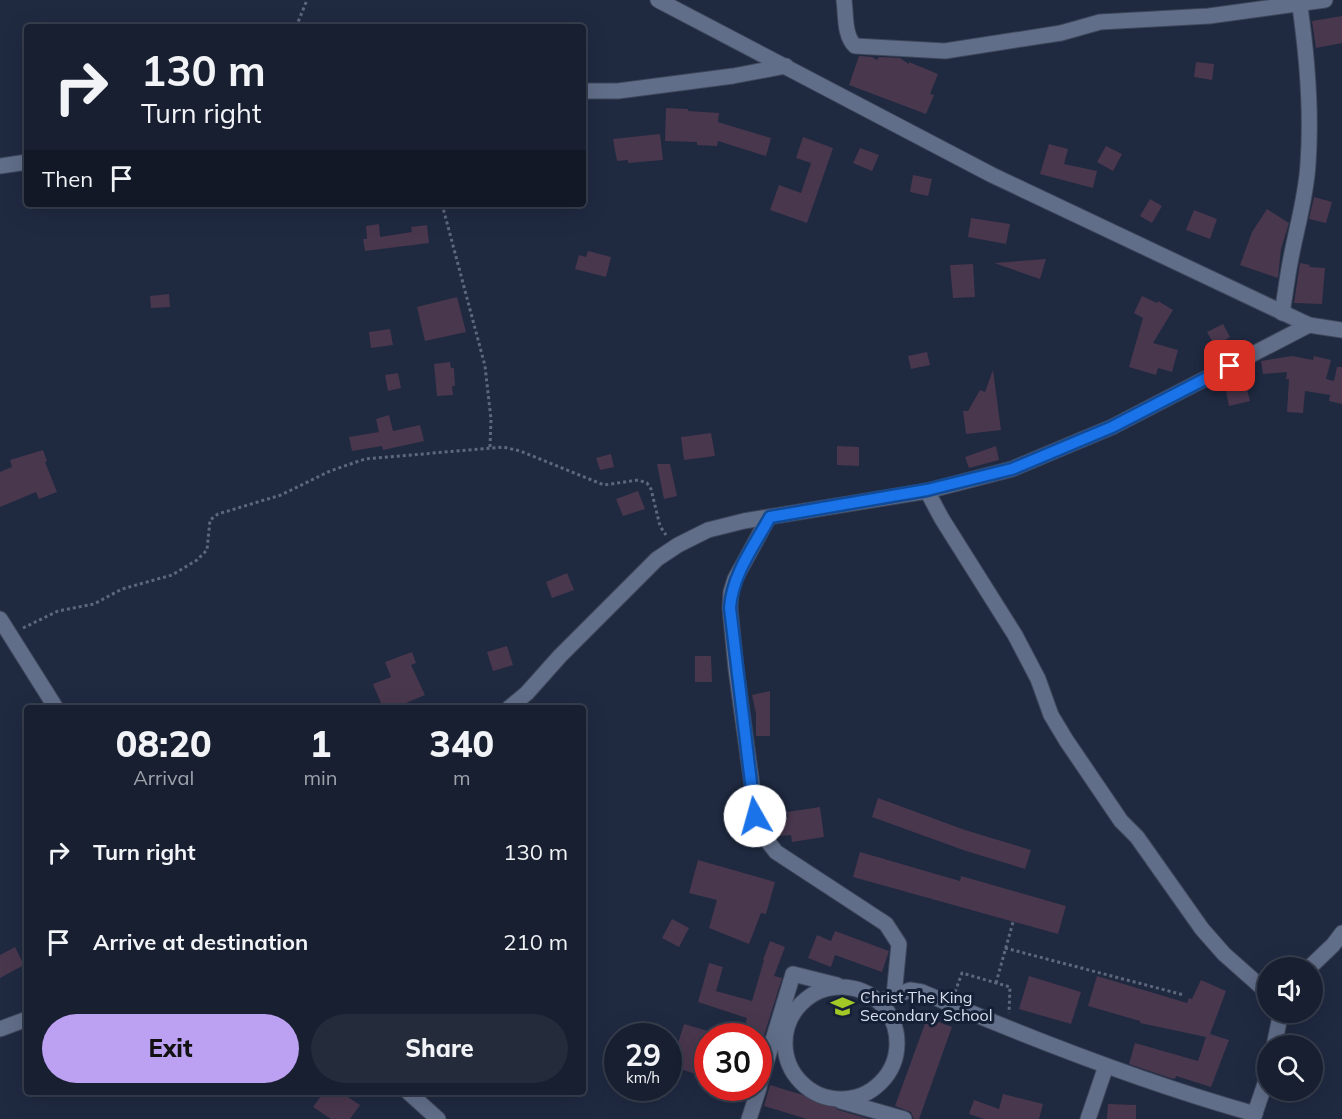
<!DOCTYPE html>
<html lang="en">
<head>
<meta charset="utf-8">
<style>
  body { margin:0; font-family:Mulish,sans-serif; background:#242c3c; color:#f1f3f6; height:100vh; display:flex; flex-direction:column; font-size:22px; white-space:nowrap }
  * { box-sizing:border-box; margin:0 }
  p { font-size:20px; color:#9ea2ab }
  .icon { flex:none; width:33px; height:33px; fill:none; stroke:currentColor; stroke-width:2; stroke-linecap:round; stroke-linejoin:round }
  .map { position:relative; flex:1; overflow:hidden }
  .details { position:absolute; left:24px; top:705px; width:562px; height:390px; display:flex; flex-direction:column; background:#171f30; border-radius:6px; box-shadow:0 6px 24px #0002,0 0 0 2px #363d4c }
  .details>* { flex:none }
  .banner { position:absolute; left:24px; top:24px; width:562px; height:183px; border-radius:6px; box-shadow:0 6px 24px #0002,0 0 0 2px #363d4c; background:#171f30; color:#f1f3f6; overflow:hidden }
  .fabs { position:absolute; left:1257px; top:957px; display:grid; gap:12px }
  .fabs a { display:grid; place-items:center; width:66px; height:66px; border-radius:50%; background:#171f30; box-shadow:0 6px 24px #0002,0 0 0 2px #363d4c; font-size:30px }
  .speed { position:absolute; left:604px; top:1023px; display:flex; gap:12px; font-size:30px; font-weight:700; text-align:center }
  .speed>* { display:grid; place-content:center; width:78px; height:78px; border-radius:50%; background:#171f30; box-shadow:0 6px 24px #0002,0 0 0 2px #363d4c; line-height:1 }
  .speed small { font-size:15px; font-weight:400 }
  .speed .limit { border:9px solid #d22; background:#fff; color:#111 }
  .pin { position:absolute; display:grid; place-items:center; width:51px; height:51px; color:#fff; margin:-26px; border-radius:12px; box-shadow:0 3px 9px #0006 }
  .me { position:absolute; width:66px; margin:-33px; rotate:353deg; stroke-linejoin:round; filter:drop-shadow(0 0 4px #0008) }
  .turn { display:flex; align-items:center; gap:21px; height:126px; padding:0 18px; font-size:27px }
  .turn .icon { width:78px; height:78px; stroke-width:2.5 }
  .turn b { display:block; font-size:42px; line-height:51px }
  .then { display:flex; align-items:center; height:57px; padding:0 18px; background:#0003; gap:12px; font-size:22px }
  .eta { display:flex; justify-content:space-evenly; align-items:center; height:102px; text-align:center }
  .eta b { font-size:36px; font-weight:800; line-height:42px }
  .button { display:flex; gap:12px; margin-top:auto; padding:12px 18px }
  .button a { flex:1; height:69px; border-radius:36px; background:#bca0f2; color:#111; font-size:24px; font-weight:800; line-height:69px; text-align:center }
  .button a+a { background:#242c3c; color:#f1f3f6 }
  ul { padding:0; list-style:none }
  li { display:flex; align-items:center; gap:18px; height:90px; padding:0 18px }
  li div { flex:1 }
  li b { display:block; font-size:22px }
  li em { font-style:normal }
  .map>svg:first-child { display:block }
  .building { fill:#49374e }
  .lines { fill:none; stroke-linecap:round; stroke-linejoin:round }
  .minor-casing { stroke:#3e465a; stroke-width:17 }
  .path { stroke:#5e677c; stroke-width:3; stroke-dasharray:3 3; stroke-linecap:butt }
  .minor { stroke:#616e89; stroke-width:15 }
  .route-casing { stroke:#114b97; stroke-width:15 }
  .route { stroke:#1a73e8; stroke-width:10 }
  .labels { text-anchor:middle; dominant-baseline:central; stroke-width:6; stroke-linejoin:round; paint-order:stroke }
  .poi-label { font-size:16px; fill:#d7deee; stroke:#152036; text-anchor:start }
</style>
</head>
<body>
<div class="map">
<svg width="1342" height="1119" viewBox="0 0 1342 1119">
  <rect width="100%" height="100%" fill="#1f2940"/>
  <g class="building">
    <polygon points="1342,16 1342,43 1316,48 1312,21"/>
    <polygon points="859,56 872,57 877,60 879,57 900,58 909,64 909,62 938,74 930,94 934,95 926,114 849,85"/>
    <polygon points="1196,62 1214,64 1212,80 1194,77"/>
    <polygon points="666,108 688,109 688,111 719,113 718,122 771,138 766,156 718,141 717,146 697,145 697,142 665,141"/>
    <polygon points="660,134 663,160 628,163 628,160 617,161 613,139"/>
    <polygon points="803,137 833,148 807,223 770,210 779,185 801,193 811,163 796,158"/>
    <polygon points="1049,144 1068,149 1064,164 1097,171 1093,188 1040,174"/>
    <polygon points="1106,146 1122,154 1113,171 1097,162"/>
    <polygon points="860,148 879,155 872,171 853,163"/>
    <polygon points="913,175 932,179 928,196 910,192"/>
    <polygon points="1314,197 1332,202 1326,223 1309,219"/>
    <polygon points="1150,199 1162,206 1152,223 1140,216"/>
    <polygon points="1267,209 1289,223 1281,249 1278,278 1240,265 1252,232"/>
    <polygon points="1194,210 1217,219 1210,239 1186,230"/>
    <polygon points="971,218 1010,224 1006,244 968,237"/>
    <polygon points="379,224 380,237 412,232 411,227 427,225 429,243 365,251 363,239 367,239 366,226"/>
    <polygon points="588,251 611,257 606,277 575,269 579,255 586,257"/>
    <polygon points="1046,259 1040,279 994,263"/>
    <polygon points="1300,263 1310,265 1309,267 1325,268 1322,304 1294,303"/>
    <polygon points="973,264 975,297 953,298 950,265"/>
    <polygon points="169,294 170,307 151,308 150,296"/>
    <polygon points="1142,296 1157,303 1158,301 1173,310 1153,343 1178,350 1172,372 1158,368 1156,375 1129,367 1143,318 1134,313"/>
    <polygon points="457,297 466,332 425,341 417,307"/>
    <polygon points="1223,324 1230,337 1215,346 1207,332"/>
    <polygon points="390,329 393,345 371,348 369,332"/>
    <polygon points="927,352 930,365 911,369 908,356"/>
    <polygon points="1292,356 1313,360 1314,356 1331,360 1326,379 1334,381 1337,367 1342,367 1342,404 1329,401 1330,395 1305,391 1303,413 1287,412 1289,379 1286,379 1287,372 1263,374 1261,361"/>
    <polygon points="450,362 451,368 454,368 455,386 452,386 453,395 437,396 434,364"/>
    <polygon points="993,370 1001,430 966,434 963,411 968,411 980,390 985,392"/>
    <polygon points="398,373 401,388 388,391 385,375"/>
    <polygon points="1246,386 1250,401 1229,406 1226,391"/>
    <polygon points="389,415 393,431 420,425 424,441 383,450 382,446 352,451 349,437 379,432 376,419"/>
    <polygon points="711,433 715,456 684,460 681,437"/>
    <polygon points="837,446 859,447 859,466 837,465"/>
    <polygon points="996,446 999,460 969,468 965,457"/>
    <polygon points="43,450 47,461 45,462 57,492 39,499 36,492 0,507 0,472 12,467 10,460"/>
    <polygon points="611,454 614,467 600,470 596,458"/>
    <polygon points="657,464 670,464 677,496 664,499"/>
    <polygon points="638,491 645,509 623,516 616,499"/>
    <polygon points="567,573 574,590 552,598 546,582"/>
    <polygon points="507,646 513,665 493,671 487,652"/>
    <polygon points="412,652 416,663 411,665 425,695 394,708 383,708 373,684 391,677 385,662"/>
    <polygon points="695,656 711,656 712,682 695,682"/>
    <polygon points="770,691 770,736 756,736 756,714 752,695"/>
    <polygon points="878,798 965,830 1031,850 1025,869 966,851 872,817"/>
    <polygon points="820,807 824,837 792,842 791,835 779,836 778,819 788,818 787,812"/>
    <polygon points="860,852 960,881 961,876 1066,906 1058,934 853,877"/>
    <polygon points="698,860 775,882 766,914 761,913 749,944 709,928 717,900 689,893"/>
    <polygon points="672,919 689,928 679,947 662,938"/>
    <polygon points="835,931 889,951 882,972 835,955 831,967 808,958 817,935 831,941"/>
    <polygon points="770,941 785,947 774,976 782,978 763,1039 759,1036 747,1035 744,1028 747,1018 698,1002 709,963 723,967 716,991 752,1001 764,960 763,960"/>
    <polygon points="15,947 24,965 0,978 0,955"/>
    <polygon points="1029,976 1081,992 1071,1024 1019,1009"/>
    <polygon points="1097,976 1187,1003 1189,998 1192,999 1201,980 1226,991 1210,1034 1229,1040 1211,1087 1176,1076 1175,1079 1170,1078 1129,1064 1135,1043 1198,1061 1206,1037 1140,1023 1140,1021 1088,1006"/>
    <polygon points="927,1018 952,1027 919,1119 914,1119 911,1112 895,1106"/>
    <polygon points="684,1024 708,1031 708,1078 671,1066"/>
    <polygon points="770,1085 832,1104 838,1110 869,1119 807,1119 764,1106"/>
    <polygon points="324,1092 340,1092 360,1105 350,1119 331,1119 313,1107"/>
    <polygon points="1003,1094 1043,1104 1039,1119 984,1119 969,1114 974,1100 999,1109"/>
    <polygon points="1108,1104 1136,1105 1136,1119 1107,1119"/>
  </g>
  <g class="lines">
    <defs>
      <g id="minor">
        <polyline points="658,0 992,175 1309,325 1342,330"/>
        <path d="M844,0C846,14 844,36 855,46L945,51L1061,33L1100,22L1209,16L1325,0"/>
        <polyline points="584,91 618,91 733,76 786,66"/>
        <polyline points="0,166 27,162"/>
        <path d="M1282,313C1285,296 1287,279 1290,263C1296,230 1306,198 1308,164C1312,109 1307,54 1299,0"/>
        <polyline points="927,491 942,519 1015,635 1038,679 1051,715 1066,740 1121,821 1137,837 1202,929 1224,954 1268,993"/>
        <polyline points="769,517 735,579 731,592 730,608 736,669 758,829 776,852 886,924 899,944 894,996"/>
        <polyline points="0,619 56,708"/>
        <polyline points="509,708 527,693 560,656 657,559 678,545 708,530 744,521 927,491 1012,469 1112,427 1309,325"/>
        <polyline points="1309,968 1333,945 1342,933"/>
        <circle cx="841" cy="1043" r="56"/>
        <path d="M879,1002L910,990L922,992C1031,1039 1141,1082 1255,1114"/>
        <polyline points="0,1029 27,1019"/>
        <polyline points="730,1034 738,1036"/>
        <polyline points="1274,1046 1281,1012"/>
        <polyline points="759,1086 793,974 837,985"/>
        <polyline points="408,1092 438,1119"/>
        <polyline points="841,1101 904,1119"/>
        <polyline points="749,1119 759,1088"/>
        <polyline points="1088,1119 1106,1066"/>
        <polyline points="1253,1119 1268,1075"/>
      </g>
    </defs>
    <use href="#minor" class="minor-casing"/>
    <g class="path">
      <polyline points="296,27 307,0"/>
      <polyline points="442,204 485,366 491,419 490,447"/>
      <polyline points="23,628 58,611 94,604 122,589 172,575 197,560 207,550 210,520 218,514 281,495 330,471 365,459 503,447 520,451 604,485 638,480 647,483 651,489 660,526 666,535"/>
      <polyline points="1005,948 1184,995"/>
      <polyline points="996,983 1013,922"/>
      <polyline points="955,992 962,973 1010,987 1009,1013"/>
    </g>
    <use href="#minor" class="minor"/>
  </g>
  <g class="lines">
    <defs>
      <path id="route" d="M755,816L730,608C732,575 754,546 770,517L927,490L1012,469L1112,427L1230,366"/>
    </defs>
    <use href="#route" class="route-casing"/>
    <use href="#route" class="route"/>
  </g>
  <defs>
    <symbol id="school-bare" viewBox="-9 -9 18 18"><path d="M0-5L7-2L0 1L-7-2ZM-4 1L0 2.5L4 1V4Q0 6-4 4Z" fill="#a3c926" stroke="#152036" stroke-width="2.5" paint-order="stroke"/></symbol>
  </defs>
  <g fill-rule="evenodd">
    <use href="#school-bare" x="826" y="990" width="33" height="33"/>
  </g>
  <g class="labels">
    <g class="poi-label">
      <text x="860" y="997">Christ The King<tspan x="860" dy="18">Secondary School</tspan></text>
    </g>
  </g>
</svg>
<div class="fabs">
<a><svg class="icon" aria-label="sound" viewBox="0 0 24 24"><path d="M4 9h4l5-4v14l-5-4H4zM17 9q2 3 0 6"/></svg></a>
<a><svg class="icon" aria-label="search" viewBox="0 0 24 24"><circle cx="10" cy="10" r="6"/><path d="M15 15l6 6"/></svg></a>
</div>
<div class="speed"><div>29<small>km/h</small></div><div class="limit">30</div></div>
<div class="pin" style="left:1230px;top:366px;background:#d93025"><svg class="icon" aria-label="arrive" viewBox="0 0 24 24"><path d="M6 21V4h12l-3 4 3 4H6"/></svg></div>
<svg class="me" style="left:755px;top:816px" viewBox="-20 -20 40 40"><circle r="19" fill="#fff"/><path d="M0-13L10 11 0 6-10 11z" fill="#1a73e8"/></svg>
<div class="banner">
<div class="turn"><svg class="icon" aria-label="right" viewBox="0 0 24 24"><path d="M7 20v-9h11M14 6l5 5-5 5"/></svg><div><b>130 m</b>Turn right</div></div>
<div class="then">Then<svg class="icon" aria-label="arrive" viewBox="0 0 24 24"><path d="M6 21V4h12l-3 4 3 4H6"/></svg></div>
</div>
<section class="details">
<div class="eta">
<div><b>08:20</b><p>Arrival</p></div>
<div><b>1</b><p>min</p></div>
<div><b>340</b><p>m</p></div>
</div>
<ul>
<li><svg class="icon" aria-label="right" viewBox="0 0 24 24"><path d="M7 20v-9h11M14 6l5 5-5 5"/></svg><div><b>Turn right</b></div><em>130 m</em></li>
<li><svg class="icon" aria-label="arrive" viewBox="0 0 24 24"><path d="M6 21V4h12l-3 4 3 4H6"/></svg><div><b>Arrive at destination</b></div><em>210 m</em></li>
</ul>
<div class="button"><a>Exit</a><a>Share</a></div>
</section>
</div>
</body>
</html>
